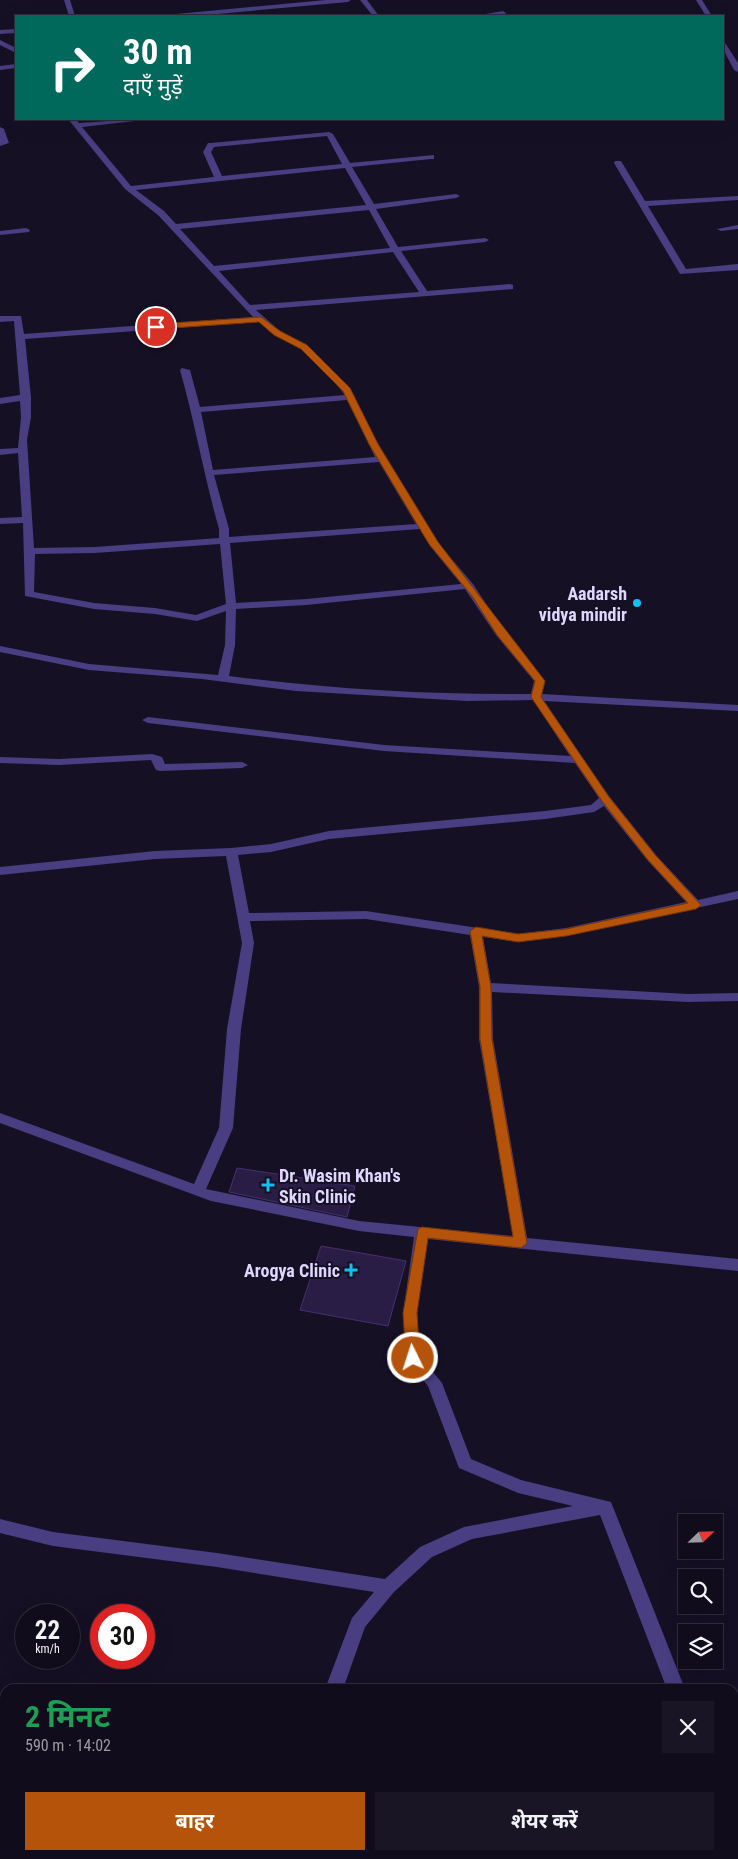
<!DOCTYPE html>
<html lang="hi">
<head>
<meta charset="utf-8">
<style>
  body { margin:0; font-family:"Roboto Condensed","Noto Sans Devanagari",sans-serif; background:#191525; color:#f1f3f6; height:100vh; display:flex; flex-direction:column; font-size:19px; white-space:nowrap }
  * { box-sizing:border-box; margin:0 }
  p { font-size:16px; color:#9c9ba3 }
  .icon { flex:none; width:28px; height:28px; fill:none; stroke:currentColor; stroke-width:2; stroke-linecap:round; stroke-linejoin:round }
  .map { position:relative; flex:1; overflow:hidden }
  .side { position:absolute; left:0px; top:1684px; width:739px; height:176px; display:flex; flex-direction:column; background:#100c1c; border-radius:15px 15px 0 0; box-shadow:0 5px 20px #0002,0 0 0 1px #302c3b }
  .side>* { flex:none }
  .guide { position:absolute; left:15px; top:15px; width:709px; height:105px; border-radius:0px; box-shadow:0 5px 20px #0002,0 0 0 1px #302c3b; background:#00695c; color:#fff; overflow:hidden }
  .needle { width:32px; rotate:67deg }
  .controls { position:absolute; left:678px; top:1514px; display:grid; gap:10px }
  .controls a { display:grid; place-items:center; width:45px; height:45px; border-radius:0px; background:#100c1c; box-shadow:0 5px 20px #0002,0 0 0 1px #302c3b; font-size:25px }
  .speed { position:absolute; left:15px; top:1604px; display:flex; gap:10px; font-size:25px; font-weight:700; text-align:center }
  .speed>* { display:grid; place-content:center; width:65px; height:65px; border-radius:50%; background:#100c1c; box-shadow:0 5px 20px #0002,0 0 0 1px #302c3b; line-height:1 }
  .speed small { font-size:12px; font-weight:400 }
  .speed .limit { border:8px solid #d22; background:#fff; color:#111 }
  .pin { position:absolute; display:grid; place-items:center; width:42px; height:42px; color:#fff; margin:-21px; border:2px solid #fff; border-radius:50%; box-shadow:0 1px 5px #0007 }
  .me { position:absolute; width:55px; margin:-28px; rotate:356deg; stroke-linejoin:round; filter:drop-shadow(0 0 4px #0008) }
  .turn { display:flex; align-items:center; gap:18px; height:105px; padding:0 25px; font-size:22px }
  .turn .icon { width:65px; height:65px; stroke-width:2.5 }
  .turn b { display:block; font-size:35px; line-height:42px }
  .round { display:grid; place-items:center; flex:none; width:52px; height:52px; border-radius:0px; background:#191525 }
  .headline { display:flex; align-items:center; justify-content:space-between; height:85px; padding:0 25px }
  h1 { font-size:30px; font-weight:700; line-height:38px; color:#1e9e55 }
  .button { display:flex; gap:10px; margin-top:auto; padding:10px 25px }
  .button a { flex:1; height:58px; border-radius:0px; background:#b45309; color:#fff; font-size:20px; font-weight:700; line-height:58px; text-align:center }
  .button a+a { background:#191525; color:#f1f3f6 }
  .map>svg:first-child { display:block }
  .building { fill:#2a1d45; stroke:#443170 }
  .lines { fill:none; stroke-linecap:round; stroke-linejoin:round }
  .street { fill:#483e81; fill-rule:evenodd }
  .route { fill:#b45309; stroke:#753606 }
  .poi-dot { fill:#0ec1f1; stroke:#161025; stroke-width:2 }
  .labels { text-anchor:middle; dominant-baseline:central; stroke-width:4; stroke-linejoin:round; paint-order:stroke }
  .poi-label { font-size:18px; font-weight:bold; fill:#dfd7fd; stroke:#161025; text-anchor:end }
</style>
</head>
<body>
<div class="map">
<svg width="738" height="1859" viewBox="0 0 738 1859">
  <rect width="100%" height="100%" fill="#161025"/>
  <g class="building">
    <polygon points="237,1168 355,1186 347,1217 229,1192"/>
    <polygon points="321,1246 406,1261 388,1326 300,1310"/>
  </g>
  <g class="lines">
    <g class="street">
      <polygon points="64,0 70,0 75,16 69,16"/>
      <polygon points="326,0 351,0 348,2 195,16 173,16 176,14"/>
      <polygon points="360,0 367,0 379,16 373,16"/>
      <polygon points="696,0 702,0 712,16 706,16"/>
      <polygon points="503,11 506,13 505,14 474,16"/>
      <polygon points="16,29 16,33 0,34 0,30"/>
      <polygon points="722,38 738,63 738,72 734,70 722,47"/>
      <polygon points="0,40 16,48 16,53 0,45"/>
      <polygon points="16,64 16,68 0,70 0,66"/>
      <path d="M68,119H76L79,123L139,119L135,121L82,127L131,186L214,177L203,152L208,143H211L329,132L333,134L350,163L434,155V159H431L352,167L374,204L456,194L460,196L456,198L376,209L398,247L485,238L489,240L485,242L401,251L427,291L510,284L513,285V289L256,310L280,331L307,345L350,388L378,445L438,543L473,584L504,631L545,681L542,694L738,705V711L544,701L609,796L656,855L698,900L738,891V899L566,936L518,942L483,937L491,983L688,994L738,993V1001L688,1002L492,992L493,1039L527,1238L738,1259V1271L428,1239L417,1313L420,1356L442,1383L471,1459L521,1480L611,1502L685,1689H667L600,1515L472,1539L432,1557L394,1592L365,1627L343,1689H325L352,1618L374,1592L217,1567L53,1546L0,1533V1519L53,1532L217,1553L385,1579L420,1547L464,1527L573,1506L518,1493L459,1468L428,1386L405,1358L403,1313L414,1237L359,1231L211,1201L0,1123V1113L194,1184L219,1128L227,1029L242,943L226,856L155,859L0,875V867L155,851L231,848L271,844L329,831L545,811L591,805L599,798L575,763L384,751L148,723L142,720L148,717L384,745L570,756L533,700L467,701L296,691L202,679L89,670L0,652V646L89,664L218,675L225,645L226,611L197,621L155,614L94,609L25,596L23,523L0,524V518L22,517L18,453L0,455V449L18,448L21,417L20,401L0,404V398L20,395L14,321L0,322V316H21L24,334L253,317L158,215L125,189ZM327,136L342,164L222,176L211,152L214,147ZM345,168L366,205L176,224L164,211L136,190ZM369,210L390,248L214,266L180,229ZM393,252L419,292L250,305L219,271ZM259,322L274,335L301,349L322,368L345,395L200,407L190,370L182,368L180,370C195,423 204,476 219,529V538L95,547L34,548L27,440L31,417V397L25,339ZM347,400L375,457L213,470L201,412ZM379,462L416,524L229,537V529L214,475ZM420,529L430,546L461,584L306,599L236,603L230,543ZM220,544L226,604L196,615L155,608L94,603L34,592L35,554L95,553ZM465,589L496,635L534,681L531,694C430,695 329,689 229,676L235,645L236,609L306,605ZM604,806L648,861L686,902L566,928L518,934L366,911L249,913L238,855L271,852L329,839L545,819L594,812ZM366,919L470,935L479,987V1039L513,1236L359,1221L206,1189L233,1128L241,1029L254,943L250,921Z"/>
      <polygon points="0,127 4,129 9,143 0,146"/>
      <polygon points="615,161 621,161 645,201 738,196 738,200 648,206 686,269 738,264 738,270 680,274 614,163"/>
      <polygon points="738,225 738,229 721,231 717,229"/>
      <polygon points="26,228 30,230 29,232 0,235 0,231"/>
      <polygon points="152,754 162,757 165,764 242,762 248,765 242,768 160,771 156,770 151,760 59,765 0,763 0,757 59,759"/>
      <polygon points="738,1696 738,1712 734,1713 734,1697"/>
      <rect x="65" y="1855" width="18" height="4"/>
    </g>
  </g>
  <polygon class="route" points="261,317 280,331 307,345 350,388 378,444 438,542 545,681 541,697 609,797 656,856 701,905 696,909 566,936 518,942 482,936 491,987 492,1039 527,1243 521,1248 428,1238 417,1313 420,1358 418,1362 408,1362 406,1358 403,1313 418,1229 422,1227 513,1237 480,1039 480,987 470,931 476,927 518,934 566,929 688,903 648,860 602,801 531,697 535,681 497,635 472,596 429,544 369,444 343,391 301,349 274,335 259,322 156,329 152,327 156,324"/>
  <g class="poi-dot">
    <circle cx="637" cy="603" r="5"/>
    <path d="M265.5 1177.5h5v5h5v5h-5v5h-5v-5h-5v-5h5z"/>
    <path d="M348.5 1262.5h5v5h5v5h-5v5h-5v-5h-5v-5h5z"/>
  </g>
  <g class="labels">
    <g class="poi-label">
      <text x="627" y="593">Aadarsh<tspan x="627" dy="21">vidya mindir</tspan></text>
      <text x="279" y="1175" text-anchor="start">Dr. Wasim Khan's<tspan x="279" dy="21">Skin Clinic</tspan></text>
      <text x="340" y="1270">Arogya Clinic</text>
    </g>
  </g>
</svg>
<div class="controls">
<a><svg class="needle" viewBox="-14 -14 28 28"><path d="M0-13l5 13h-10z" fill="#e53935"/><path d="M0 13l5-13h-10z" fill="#9c9ba3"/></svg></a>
<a><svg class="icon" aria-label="search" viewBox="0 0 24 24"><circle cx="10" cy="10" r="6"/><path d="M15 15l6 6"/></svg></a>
<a><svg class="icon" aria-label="layers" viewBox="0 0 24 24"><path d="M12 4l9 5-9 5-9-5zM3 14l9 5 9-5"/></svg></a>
</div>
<div class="speed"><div>22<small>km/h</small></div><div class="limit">30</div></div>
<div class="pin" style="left:156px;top:327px;background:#d93025"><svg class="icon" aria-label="arrive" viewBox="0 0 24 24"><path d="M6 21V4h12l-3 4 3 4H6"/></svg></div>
<svg class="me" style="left:413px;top:1358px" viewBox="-20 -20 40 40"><circle r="17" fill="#b45309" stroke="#fff" stroke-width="3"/><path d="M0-11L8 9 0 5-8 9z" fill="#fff"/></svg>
<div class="guide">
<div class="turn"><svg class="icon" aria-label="right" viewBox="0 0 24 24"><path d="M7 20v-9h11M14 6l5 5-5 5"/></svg><div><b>30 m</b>दाएँ मुड़ें</div></div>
</div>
<section class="side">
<div class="headline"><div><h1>2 मिनट</h1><p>590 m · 14:02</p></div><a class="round"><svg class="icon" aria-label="close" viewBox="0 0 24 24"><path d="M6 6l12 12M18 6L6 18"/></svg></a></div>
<div class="button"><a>बाहर</a><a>शेयर करें</a></div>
</section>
</div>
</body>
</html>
